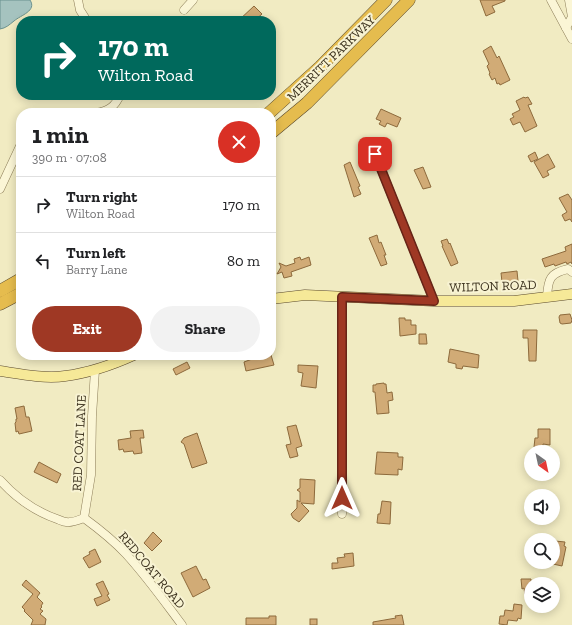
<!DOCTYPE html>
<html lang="en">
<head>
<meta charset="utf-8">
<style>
  body { margin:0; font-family:"Zilla Slab",serif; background:#f2f2f2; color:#202124; height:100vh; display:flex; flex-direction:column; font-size:15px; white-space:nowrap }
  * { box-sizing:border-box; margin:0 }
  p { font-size:13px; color:#757577 }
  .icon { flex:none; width:22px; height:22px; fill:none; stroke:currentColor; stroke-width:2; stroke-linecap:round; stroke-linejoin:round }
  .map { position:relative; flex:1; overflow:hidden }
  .drawer { position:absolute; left:16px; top:108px; width:260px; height:252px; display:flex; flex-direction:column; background:#fff; border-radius:16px; box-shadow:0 2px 10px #0003 }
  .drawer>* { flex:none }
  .guide { position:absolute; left:16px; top:16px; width:260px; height:84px; border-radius:16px; box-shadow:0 2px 10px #0003; background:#00695c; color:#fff; overflow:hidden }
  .needle { width:26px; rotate:147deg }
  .fabs { position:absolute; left:524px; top:445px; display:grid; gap:8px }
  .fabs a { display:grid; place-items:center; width:36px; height:36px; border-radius:50%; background:#fff; box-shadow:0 2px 10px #0003; font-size:20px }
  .pin { position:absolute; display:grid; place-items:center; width:34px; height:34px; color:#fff; margin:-17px; border-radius:8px; box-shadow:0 2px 6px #0006 }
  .me { position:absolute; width:44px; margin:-22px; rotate:0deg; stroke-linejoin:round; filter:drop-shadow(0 0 3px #0008) }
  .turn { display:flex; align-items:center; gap:14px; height:84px; padding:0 16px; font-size:18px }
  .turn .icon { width:52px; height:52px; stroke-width:2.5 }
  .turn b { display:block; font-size:28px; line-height:34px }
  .round { display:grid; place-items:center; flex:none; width:42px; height:42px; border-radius:21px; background:#f2f2f2 }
  .head { display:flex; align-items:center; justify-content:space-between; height:68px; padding:0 16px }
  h1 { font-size:24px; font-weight:700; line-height:30px }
  .button { display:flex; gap:8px; margin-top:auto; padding:8px 16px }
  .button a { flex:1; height:46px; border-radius:24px; background:#9f3824; color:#fff; font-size:16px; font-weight:700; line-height:46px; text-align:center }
  .button a+a { background:#f2f2f2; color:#202124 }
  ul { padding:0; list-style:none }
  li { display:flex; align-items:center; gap:12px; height:56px; padding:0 16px; border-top:1px solid #e0e0e0 }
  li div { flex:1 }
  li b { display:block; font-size:15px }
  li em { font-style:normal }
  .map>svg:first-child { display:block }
  .water { fill:#a5c3bf; stroke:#6b928f }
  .building { fill:#d1ab76; stroke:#8d6a3c }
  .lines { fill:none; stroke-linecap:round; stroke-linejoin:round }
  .minor-casing { stroke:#8c7d58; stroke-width:9 }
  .major-casing { stroke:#5a492d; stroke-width:11 }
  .highway-casing { stroke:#5a492d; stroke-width:13 }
  .minor { stroke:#fbf6d6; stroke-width:8 }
  .major { stroke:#f6e998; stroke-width:10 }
  .highway { stroke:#e5bc4e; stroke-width:12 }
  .route-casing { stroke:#672417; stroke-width:10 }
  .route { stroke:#9f3824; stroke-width:7 }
  .labels { text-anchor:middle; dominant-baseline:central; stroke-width:4; stroke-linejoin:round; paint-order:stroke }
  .street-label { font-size:13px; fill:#3b311d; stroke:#f8f3d3 }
</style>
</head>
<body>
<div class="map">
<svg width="572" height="625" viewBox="0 0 572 625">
  <rect width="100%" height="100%" fill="#f1ebc2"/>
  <path class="water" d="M0,0H30C37,11 21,15 14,21C9,25 6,28 0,29Z"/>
  <g class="building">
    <polygon points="480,0 505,0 505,1 492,6 495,12 486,16"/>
    <polygon points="254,6 262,14 254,21 238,21"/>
    <polygon points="491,46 497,58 499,56 510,80 500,85 499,83 497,84 495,78 492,80 489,74 490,73 487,66 489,64 483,51"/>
    <polygon points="524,97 525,98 528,97 532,104 528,105 537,126 525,132 520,122 513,125 510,119 514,117 512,114 520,110 516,101"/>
    <polygon points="381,109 401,118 397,127 387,123 385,127 379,124 381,121 376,119"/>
    <polygon points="535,152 538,159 531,162 528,156"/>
    <polygon points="548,154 555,167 547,171 549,175 543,178 534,162"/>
    <polygon points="350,162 360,186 358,187 361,194 354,197 344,165"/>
    <polygon points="423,167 431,187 423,189 414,170"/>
    <polygon points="568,194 572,200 572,222 570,219 565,221 562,215 567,212 559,198"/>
    <polygon points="377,235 379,243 381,242 386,255 384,255 387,264 381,266 369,238"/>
    <polygon points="447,239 449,244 450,243 458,263 451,266 442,246 443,246 441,241"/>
    <polygon points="572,244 572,264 571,262 567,264 566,262 555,266 554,264 545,267 542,259 566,251 565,247"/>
    <polygon points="300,257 301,260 309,257 311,265 291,272 292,276 284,278 282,272 277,274 281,267 279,263 286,266 295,263 294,259"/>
    <polygon points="517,271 518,281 502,282 501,273"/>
    <polygon points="570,314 572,320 571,323 562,324 560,323 559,317 560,315"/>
    <polygon points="399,318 405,318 405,320 411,320 411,325 416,325 416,334 400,336"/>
    <polygon points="523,330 537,330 536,361 529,361 528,338 523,338"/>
    <polygon points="419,334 426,334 427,344 419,344"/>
    <polygon points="450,349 479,355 478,368 463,366 462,369 456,368 456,364 448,362"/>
    <polygon points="263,355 271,355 274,365 246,371 244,362"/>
    <polygon points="187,362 190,368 176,375 173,369"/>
    <polygon points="298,365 318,366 316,388 301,386 303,373 298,372"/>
    <polygon points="384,383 384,384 386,384 387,393 392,392 393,400 388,401 389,413 377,414 375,392 373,392 373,385 376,385 376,384"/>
    <polygon points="24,406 26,417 29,417 32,431 19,434 18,431 16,432 15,423 16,422 16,419 17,419 15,408"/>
    <polygon points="296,425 302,446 296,448 298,456 290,458 286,445 291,444 287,427"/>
    <polygon points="538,429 550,429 550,445 543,444 543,448 534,447 535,438 538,438"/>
    <polygon points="143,430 144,438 140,438 142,453 134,454 133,451 124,452 123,449 119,450 118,440 131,438 130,431"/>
    <polygon points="197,433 207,463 192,468 184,444 181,442 184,438"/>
    <polygon points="377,452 398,453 398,457 403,457 402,470 398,469 398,475 375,474"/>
    <polygon points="39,462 61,474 57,483 34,472"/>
    <polygon points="300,479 315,480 314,504 301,503 309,511 299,522 293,518 291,514 297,508 297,500 300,502 300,492 297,490 300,488"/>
    <polygon points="382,501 391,502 390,524 377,523 378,514 380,514"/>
    <polygon points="153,532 162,541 152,551 144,543"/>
    <polygon points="555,541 565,542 564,546 566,547 562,566 553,564 553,544 555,545"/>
    <polygon points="95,549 101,562 89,568 83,558 90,554 89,552"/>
    <polygon points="353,553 354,566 332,569 332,563 338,563 337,558 345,557 344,554"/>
    <polygon points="196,566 203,580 206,579 210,588 193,597 181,573"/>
    <polygon points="521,579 531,579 531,596 525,596 524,588 522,589"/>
    <polygon points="26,580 40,593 37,597 43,603 41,606 42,607 40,609 43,611 40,614 46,619 45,625 31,625 33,620 24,611 25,610 22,607 33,594 22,585"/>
    <polygon points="103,581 109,594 107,595 110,600 97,606 94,599 102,596 96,584"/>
    <polygon points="514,604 522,605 521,619 518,618 517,621 508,620 507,625 499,624 500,616 504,616 505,610 513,611"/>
    <polygon points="402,615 404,625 373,625 373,622 396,618 395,616"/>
    <polygon points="269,616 276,616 276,625 246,625 246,618 269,618"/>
    <rect x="310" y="619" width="7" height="6"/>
  </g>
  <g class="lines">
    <defs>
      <g id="minor">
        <polyline points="78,0 80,10 87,21"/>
        <polyline points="551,0 572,39"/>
        <polyline points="184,10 193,0"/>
        <polyline points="566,28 572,17 569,0"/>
        <path d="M96,113C108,111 115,107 120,95"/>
        <polyline points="375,154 434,301"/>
        <polyline points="0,189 21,144"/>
        <path d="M547,297C548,279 550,273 568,269L572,272"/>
        <path d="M0,480C16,498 34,511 57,519C60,520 63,522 66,522C72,523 79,520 84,518"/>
        <polyline points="342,514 342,297"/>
        <polyline points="84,518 91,475 92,416 95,370"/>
        <path d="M84,518C99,529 114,541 126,554C147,577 164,601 182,625"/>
      </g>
      <g id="major">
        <polyline points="271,299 305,295 434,301 514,301 572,294"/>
        <path d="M0,371C20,374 45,379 65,376C89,373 112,365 134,355"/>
      </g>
      <g id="highway">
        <polyline points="269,113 320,67 386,0"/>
        <polyline points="271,133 307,103 409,0"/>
        <polyline points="0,291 21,279"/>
        <polyline points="0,304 21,293"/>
      </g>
    </defs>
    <use href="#minor" class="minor-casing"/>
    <use href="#major" class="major-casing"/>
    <use href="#highway" class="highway-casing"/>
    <use href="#minor" class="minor"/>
    <use href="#major" class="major"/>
    <use href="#highway" class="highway"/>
  </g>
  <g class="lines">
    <defs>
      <polyline id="route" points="342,498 342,297 434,301 375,154"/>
    </defs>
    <use href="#route" class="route-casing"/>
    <use href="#route" class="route"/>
  </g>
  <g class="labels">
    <g class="street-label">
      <text transform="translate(331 58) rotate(-44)">MERRITT PARKWAY</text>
      <text transform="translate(493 286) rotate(-2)">WILTON ROAD</text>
      <text transform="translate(79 443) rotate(-87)">RED COAT LANE</text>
      <text transform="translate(152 570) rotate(50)">REDCOAT ROAD</text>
    </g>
  </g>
</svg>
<div class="fabs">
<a><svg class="needle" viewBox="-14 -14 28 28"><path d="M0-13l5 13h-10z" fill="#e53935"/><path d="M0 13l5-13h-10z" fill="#757577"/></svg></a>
<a><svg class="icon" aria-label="sound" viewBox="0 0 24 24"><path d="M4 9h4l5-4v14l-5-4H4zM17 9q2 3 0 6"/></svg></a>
<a><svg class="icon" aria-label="search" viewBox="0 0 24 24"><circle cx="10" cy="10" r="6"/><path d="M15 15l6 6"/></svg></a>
<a><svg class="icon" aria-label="layers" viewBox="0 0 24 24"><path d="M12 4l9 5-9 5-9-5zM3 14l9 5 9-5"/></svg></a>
</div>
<div class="pin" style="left:375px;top:154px;background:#d93025"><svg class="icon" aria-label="arrive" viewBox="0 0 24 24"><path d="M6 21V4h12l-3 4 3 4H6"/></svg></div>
<svg class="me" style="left:342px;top:498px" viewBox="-20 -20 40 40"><path d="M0-17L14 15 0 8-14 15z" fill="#9f3824" stroke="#fff" stroke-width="4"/></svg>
<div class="guide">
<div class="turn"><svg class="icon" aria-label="right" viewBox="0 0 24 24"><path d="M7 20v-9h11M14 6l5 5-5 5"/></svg><div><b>170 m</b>Wilton Road</div></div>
</div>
<section class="drawer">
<div class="head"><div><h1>1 min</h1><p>390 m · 07:08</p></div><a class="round" style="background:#d93025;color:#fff"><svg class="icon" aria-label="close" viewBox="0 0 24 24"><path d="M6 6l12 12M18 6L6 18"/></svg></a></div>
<ul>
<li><svg class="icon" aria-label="right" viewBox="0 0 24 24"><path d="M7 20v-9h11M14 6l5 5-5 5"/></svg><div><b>Turn right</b><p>Wilton Road</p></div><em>170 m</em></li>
<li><svg class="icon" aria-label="left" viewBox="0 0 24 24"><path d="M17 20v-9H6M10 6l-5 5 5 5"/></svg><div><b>Turn left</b><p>Barry Lane</p></div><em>80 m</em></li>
</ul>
<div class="button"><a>Exit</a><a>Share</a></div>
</section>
</div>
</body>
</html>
